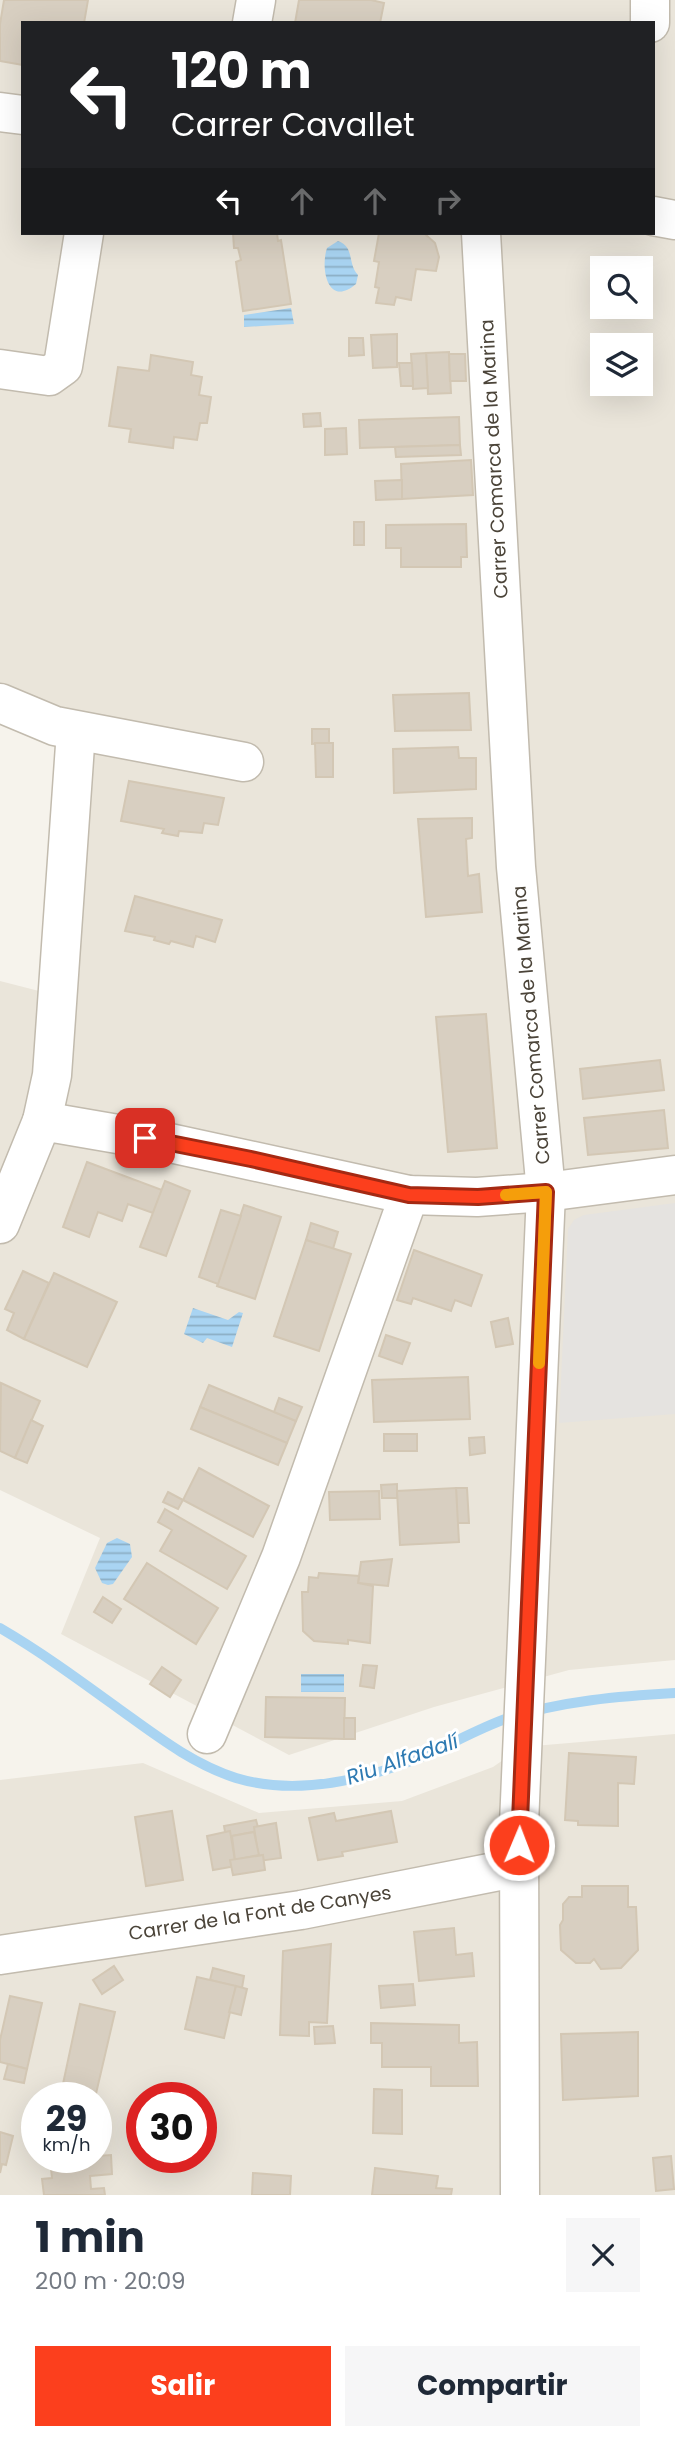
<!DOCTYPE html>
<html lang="es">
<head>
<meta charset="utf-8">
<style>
  body { margin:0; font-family:Poppins,sans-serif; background:#f6f6f7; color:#1f2937; height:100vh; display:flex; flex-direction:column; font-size:26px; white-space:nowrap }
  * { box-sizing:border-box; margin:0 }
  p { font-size:23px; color:#747a83 }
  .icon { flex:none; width:38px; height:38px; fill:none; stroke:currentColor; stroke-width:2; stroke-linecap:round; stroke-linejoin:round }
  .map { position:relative; height:2195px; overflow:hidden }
  .sheet { display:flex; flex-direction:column; background:#fff; flex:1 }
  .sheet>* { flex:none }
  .guide { position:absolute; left:21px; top:21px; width:634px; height:214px; border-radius:0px; box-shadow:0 7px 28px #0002; background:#202124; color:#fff; overflow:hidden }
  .buttons { position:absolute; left:590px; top:256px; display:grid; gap:14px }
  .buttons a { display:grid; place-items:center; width:63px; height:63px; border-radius:0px; background:#fff; box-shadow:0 7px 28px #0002; font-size:35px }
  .speed { position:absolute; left:21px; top:2082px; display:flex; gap:14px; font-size:35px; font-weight:700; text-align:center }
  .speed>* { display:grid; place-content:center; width:91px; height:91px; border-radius:50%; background:#fff; box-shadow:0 7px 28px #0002; line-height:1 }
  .speed small { font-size:18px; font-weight:400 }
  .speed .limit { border:10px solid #d22; background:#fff; color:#111 }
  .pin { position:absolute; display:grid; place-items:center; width:60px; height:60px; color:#fff; margin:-30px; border-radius:14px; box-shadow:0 4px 10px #0006 }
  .me { position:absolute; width:77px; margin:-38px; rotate:1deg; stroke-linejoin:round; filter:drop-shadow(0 0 5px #0008) }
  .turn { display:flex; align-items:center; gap:24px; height:147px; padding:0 35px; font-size:32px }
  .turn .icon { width:91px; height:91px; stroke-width:2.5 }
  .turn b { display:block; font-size:49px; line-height:60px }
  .lanes { display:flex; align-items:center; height:66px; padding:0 35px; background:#0003; justify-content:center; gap:35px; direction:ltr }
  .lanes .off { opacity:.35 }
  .round { display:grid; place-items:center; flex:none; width:74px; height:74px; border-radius:0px; background:#f6f6f7 }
  .overview { display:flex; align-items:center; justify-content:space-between; height:119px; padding:0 35px }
  h1 { font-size:42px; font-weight:700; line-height:52px }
  .button { display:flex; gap:14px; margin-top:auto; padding:14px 35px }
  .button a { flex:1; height:80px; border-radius:0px; background:#fc3f1d; color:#fff; font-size:28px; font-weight:700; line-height:80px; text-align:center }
  .button a+a { background:#f6f6f7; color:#1f2937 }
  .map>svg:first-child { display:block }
  .residential { fill:#eae5da; fill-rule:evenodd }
  .parking { fill:#e5e3e0 }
  .water { fill:url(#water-rules) }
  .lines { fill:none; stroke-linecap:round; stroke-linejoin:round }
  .stream { stroke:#a9d4f2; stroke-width:10 }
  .building { fill:#d8cfc1; stroke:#d3c7b4; stroke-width:2 }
  .minor-casing { stroke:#c2bbae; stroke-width:41 }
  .minor { stroke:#fff; stroke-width:38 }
  .route-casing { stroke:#a42913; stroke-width:18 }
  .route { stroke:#fc3f1d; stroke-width:12 }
  .slow { stroke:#f59e0b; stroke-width:12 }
  .labels { text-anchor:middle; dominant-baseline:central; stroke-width:6; stroke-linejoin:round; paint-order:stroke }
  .street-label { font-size:19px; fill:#4b4439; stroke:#fff }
  .water-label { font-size:21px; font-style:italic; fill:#2e7ab2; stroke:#fff }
</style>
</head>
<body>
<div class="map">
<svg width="675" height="2195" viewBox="0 0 675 2195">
  <defs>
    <pattern id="water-rules" width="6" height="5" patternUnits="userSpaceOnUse" patternTransform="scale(1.75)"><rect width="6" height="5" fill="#a9d4f2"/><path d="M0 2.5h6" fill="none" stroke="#8caec5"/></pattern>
  </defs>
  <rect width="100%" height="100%" fill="#f6f3ec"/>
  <g class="residential">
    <path d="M0,0H675V1660L569,1670L434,1707L289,1755L61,1634L100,1538L0,1490V981L39,991L61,726L0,697ZM23,23H653V233H23ZM602,268H640V306H602ZM602,345H640V383H602Z"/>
    <path d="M675,1734V2195H0V1780L143,1763L259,1813L402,1801L493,1767L522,1747ZM37,2098H96V2158H37ZM142,2098H201V2158H142Z"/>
  </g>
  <polygon class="parking" points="675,1203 675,1414 559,1423 568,1229 574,1220 584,1215"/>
  <g class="water">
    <path d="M338,241C355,247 347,263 358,275L356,284C328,308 320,269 327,248Z"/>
    <polygon points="291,308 294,324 244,327 244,315"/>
    <polygon points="193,1308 228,1320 239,1312 243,1313 232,1347 207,1338 203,1343 184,1334"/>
    <polygon points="117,1538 130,1544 132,1557 113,1584 108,1585 102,1583 95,1568 107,1543"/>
    <rect x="301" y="1674" width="43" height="18"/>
  </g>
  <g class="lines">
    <path class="stream" d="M0,1628C43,1653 82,1682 122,1711C158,1737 193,1764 236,1778C299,1797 372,1778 431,1753C457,1741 482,1727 508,1718C563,1701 619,1696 675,1693"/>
  </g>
  <g class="building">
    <polygon points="4,0 88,0 84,23 23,23 23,65 0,61 0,24"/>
    <polygon points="299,0 371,0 384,3 380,23 295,23"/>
    <polygon points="233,233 277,233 278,241 281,240 291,304 243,311 236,262 241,260 238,248 234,248"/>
    <polygon points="379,233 425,234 435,243 439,257 436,271 416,269 411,300 396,297 394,305 376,303 379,288 375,287 379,262 374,261"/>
    <polygon points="397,334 397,367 373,368 371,335"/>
    <polygon points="349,338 363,338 364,355 349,356"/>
    <polygon points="449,352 451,393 428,394 426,353"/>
    <polygon points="426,353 428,388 413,389 411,354"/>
    <polygon points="449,354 465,354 466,381 450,381"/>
    <polygon points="151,355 193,362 191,375 202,377 199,395 211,397 207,423 200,423 197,440 174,437 173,448 129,442 131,429 109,426 118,367 149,371"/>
    <polygon points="399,363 412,363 413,386 401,386"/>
    <polygon points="320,413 321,426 304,427 303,414"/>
    <polygon points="459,417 460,445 360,448 359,420"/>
    <polygon points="346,428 347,454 325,455 325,429"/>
    <polygon points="460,445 461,455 396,457 395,447"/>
    <polygon points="471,460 473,495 402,499 401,464"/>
    <polygon points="402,480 402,499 376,500 375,481"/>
    <rect x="354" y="522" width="10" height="23"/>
    <polygon points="466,524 467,557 461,557 461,567 401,567 401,548 386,548 386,525"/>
    <polygon points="469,693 471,730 395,731 393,695"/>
    <polygon points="312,729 329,729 329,743 312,744"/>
    <polygon points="315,743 333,743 333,777 316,777"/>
    <polygon points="458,747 459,758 476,758 476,789 394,793 393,749"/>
    <polygon points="129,781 224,798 218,825 204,823 202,833 179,831 178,836 162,833 164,829 121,821"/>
    <polygon points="472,818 472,838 466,839 468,876 479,874 482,912 426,917 418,819"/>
    <polygon points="135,896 222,920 215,942 196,936 193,947 171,941 169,944 154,940 155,937 125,931"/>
    <polygon points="486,1014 497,1148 448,1152 436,1017"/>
    <polygon points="660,1060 664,1090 583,1099 580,1069"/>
    <polygon points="664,1110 668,1148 588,1155 584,1118"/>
    <polygon points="87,1162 162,1190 153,1213 128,1204 122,1221 98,1212 89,1237 63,1227"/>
    <polygon points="165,1181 190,1191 166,1256 140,1247"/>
    <polygon points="244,1205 281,1217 255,1299 217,1286"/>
    <polygon points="221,1210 241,1216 218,1284 199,1277"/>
    <polygon points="311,1223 338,1232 333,1249 306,1240"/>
    <polygon points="306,1240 351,1254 319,1351 274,1336"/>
    <polygon points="414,1250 482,1275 471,1306 455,1300 451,1311 413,1298 411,1304 397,1300"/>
    <polygon points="23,1271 49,1283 24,1339 7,1330 14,1313 5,1309"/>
    <polygon points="54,1273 117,1302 87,1367 24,1339"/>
    <polygon points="508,1318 513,1344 496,1347 491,1322"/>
    <polygon points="386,1335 410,1343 402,1364 379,1356"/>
    <polygon points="468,1377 470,1419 374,1422 372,1380"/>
    <polygon points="1,1383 40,1401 15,1458 0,1451"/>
    <polygon points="209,1385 296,1421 287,1443 200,1407"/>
    <polygon points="279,1398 302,1407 296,1421 274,1412"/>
    <polygon points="200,1407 287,1443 278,1465 191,1429"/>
    <polygon points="31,1420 43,1426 27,1463 15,1458"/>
    <rect x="384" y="1434" width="33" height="17"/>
    <polygon points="484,1437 485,1453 470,1455 469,1438"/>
    <polygon points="199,1468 269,1506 253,1537 183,1500"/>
    <polygon points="397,1484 397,1498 382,1498 381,1485"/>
    <polygon points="456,1488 467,1488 469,1523 457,1523"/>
    <polygon points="456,1488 459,1542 400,1545 397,1491"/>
    <polygon points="379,1491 380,1519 330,1520 329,1492"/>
    <polygon points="168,1492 183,1500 178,1509 163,1502"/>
    <polygon points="165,1509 246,1556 227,1589 160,1551 172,1530 158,1522"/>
    <polygon points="392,1559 388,1586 358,1583 361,1562"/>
    <polygon points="147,1563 218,1608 196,1644 124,1599"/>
    <polygon points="319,1573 359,1576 358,1583 373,1586 370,1643 348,1640 348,1644 314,1641 303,1631 302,1592 308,1592 309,1577 318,1578"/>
    <polygon points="103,1597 121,1609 112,1623 94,1612"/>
    <polygon points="363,1665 377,1666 374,1688 360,1686"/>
    <polygon points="162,1667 181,1680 170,1697 150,1684"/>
    <polygon points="266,1697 345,1698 344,1739 265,1737"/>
    <rect x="344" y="1718" width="11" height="21"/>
    <polygon points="569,1753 636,1757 634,1784 618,1783 618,1826 578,1825 578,1821 565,1820"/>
    <polygon points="172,1811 183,1880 146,1886 135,1817"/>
    <polygon points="391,1811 397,1842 342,1852 343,1856 318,1860 309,1818 334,1813 336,1821"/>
    <polygon points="256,1820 259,1831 226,1837 224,1826"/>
    <polygon points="276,1823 281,1858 259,1861 254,1827"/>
    <polygon points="230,1831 236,1866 213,1870 207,1836"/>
    <polygon points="254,1832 259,1855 235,1860 232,1836"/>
    <polygon points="263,1855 265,1870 233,1875 230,1860"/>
    <polygon points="582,1886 628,1886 628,1907 636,1907 638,1950 621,1968 601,1969 594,1959 590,1963 576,1963 561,1950 560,1925 563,1920 563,1904 569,1897 582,1897"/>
    <polygon points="454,1928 456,1955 472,1953 474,1976 419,1981 414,1932"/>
    <polygon points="331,1944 327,2023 309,2022 309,2036 280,2035 283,1951"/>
    <polygon points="114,1966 123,1980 102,1994 93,1980"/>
    <polygon points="213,1968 244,1976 242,1988 210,1980"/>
    <polygon points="197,1977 236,1986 224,2038 185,2029"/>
    <polygon points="413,1984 415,2005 381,2008 379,1986"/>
    <polygon points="236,1986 247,1989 241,2015 229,2012"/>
    <polygon points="10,1996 42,2003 27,2069 0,2062 0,2040"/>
    <polygon points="80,2004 115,2012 95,2098 78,2096 77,2098 60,2098"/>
    <polygon points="371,2023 459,2025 459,2043 477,2042 478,2086 431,2086 431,2067 382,2067 382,2043 371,2043"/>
    <polygon points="333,2026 335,2043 315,2044 314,2027"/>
    <polygon points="638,2032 638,2096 563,2100 561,2034"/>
    <polygon points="8,2064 27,2069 24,2083 4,2079"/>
    <polygon points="374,2089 402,2090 402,2134 373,2133"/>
    <polygon points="0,2132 13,2136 6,2165 2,2164 0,2173"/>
    <polygon points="97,2141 98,2156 111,2155 112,2174 90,2176 91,2189 104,2188 105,2195 44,2195 42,2179 52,2178 50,2158 96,2158"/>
    <polygon points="671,2156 674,2189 656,2191 653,2158"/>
    <polygon points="375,2168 438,2176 436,2188 452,2189 451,2195 372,2195"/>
    <polygon points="253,2173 291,2176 290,2195 252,2195"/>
  </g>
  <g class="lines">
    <defs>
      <g id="minor">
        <polyline points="252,23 256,0"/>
        <polyline points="650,23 650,0"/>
        <polyline points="0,112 23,115"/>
        <polyline points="653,216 675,220"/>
        <polyline points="481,233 516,867 546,1192 519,1824 520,2195"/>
        <polyline points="0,369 49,376 63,366 84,233"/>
        <polyline points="0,703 55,726 244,762"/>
        <polyline points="42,1121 52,1075 76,731"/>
        <polyline points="0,1224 42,1121 170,1143 409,1195 477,1197 546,1192 675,1175"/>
        <polyline points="207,1734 281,1557 409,1195"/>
        <polyline points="0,1955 301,1910 519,1867"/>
      </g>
    </defs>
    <use href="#minor" class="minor-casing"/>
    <use href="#minor" class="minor"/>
  </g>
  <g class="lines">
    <defs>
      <polyline id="route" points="145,1138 251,1159 409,1195 478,1197 546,1192 519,1845"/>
    </defs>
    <use href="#route" class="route-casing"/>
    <use href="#route" class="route"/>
    <polyline class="slow" points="506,1195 546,1192 539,1363"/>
  </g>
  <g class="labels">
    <g class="street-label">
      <text transform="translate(494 459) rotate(-93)">Carrer Comarca de la Marina</text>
      <text transform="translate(531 1025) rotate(-95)">Carrer Comarca de la Marina</text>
      <text transform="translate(260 1913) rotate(-9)">Carrer de la Font de Canyes</text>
    </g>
    <g class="water-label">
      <text transform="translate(402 1759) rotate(-19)">Riu Alfadalí</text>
    </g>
  </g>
</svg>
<div class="buttons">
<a><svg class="icon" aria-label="search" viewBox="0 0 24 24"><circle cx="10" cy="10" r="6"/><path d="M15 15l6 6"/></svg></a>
<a><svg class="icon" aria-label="layers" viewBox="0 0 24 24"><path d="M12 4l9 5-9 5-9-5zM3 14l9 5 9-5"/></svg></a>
</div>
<div class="speed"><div>29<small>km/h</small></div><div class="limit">30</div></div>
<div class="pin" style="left:145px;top:1138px;background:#d93025"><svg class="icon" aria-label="arrive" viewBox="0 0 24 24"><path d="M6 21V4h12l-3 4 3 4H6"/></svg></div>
<svg class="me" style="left:519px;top:1845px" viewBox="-20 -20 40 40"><circle r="17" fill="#fc3f1d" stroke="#fff" stroke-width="3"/><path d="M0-11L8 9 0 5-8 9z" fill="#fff"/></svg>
<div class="guide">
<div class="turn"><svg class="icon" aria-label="left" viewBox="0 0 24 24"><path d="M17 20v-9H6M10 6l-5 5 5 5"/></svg><div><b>120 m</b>Carrer Cavallet</div></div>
<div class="lanes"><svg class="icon" aria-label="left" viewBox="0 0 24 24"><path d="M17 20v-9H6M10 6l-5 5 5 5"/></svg><svg class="icon off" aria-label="ahead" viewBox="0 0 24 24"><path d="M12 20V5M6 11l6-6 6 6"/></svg><svg class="icon off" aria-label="ahead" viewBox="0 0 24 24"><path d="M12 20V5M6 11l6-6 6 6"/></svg><svg class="icon off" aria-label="right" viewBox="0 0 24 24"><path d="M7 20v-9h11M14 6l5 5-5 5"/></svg></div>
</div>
</div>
<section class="sheet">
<div class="overview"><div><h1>1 min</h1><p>200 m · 20:09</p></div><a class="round"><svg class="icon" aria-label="close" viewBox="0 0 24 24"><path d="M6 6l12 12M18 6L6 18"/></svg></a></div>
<div class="button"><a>Salir</a><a>Compartir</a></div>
</section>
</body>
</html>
